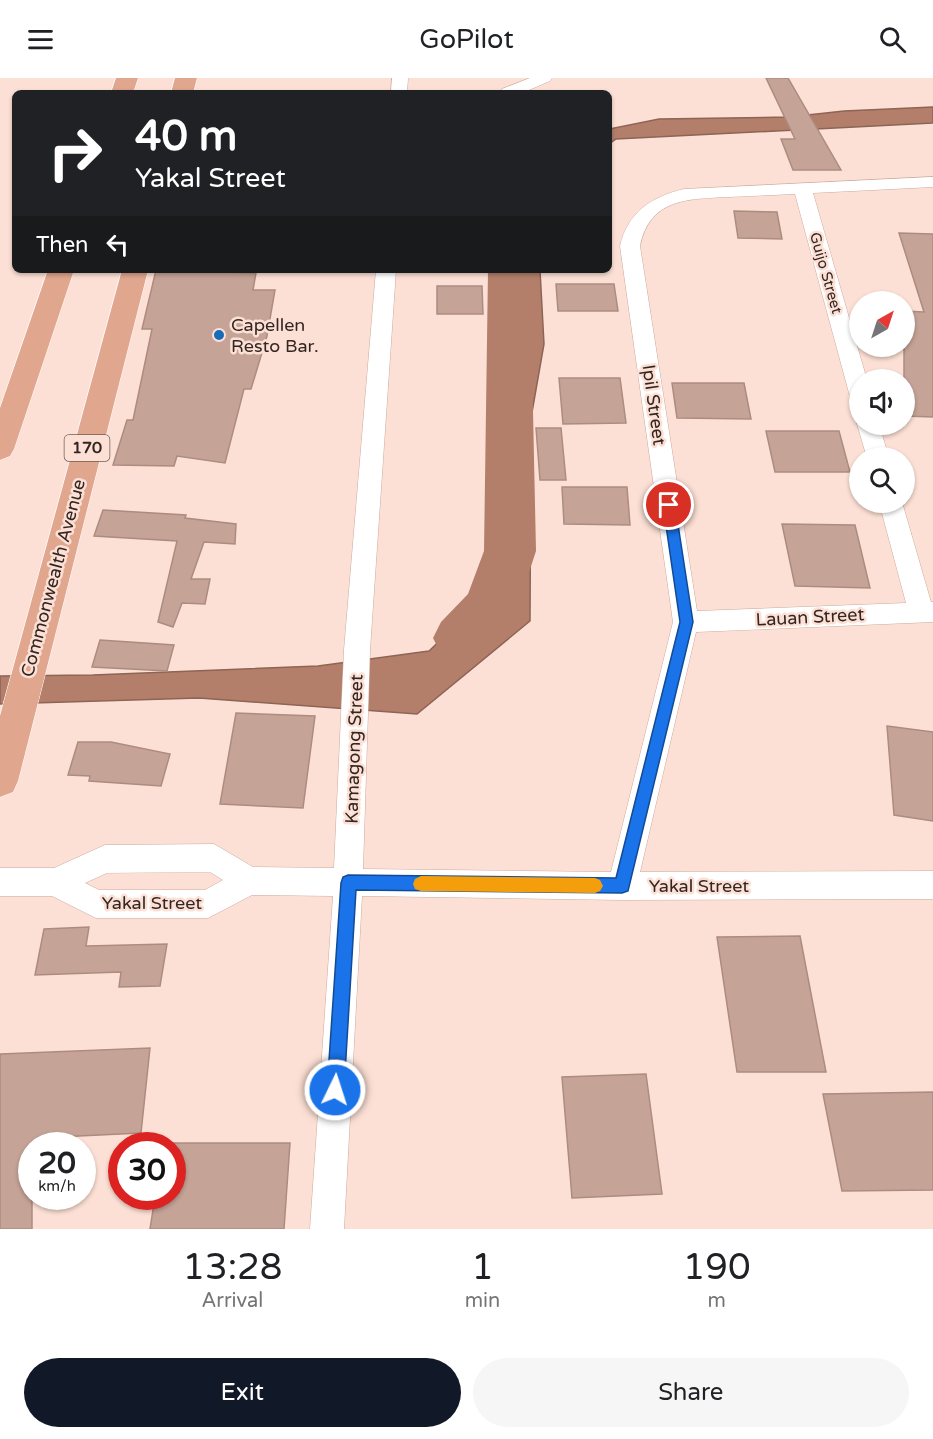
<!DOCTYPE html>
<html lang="en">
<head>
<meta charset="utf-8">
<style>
  body { margin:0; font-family:"Varela Round",sans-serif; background:#f6f6f6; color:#202124; height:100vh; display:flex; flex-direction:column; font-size:22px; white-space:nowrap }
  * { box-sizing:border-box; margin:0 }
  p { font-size:20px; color:#757577 }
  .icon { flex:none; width:33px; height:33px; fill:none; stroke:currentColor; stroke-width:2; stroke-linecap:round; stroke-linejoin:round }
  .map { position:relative; height:1151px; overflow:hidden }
  .sheet { display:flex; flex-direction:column; background:#fff; flex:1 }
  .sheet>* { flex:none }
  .hud { position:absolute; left:12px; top:12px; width:600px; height:183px; border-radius:9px; box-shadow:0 2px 4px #0004; background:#202124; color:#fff; overflow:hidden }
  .needle { width:39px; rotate:39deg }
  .tools { position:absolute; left:849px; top:213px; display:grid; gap:12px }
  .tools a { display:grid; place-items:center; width:66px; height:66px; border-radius:50%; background:#fff; box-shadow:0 2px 4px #0004; font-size:30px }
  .speed { position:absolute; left:18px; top:1054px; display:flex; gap:12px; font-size:30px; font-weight:700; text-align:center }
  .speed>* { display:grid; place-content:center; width:78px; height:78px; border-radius:50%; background:#fff; box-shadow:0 2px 4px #0004; line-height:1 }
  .speed small { font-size:15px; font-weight:400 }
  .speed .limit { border:9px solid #d22; background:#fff; color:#111 }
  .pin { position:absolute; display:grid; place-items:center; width:51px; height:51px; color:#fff; margin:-26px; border:3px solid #fff; border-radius:50%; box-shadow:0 2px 6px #0007 }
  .me { position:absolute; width:66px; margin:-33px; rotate:4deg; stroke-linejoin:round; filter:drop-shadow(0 0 4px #0008) }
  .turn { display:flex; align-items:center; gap:21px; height:126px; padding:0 24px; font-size:27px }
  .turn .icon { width:78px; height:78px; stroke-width:2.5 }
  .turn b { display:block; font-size:42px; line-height:51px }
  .then { display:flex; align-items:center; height:57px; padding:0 24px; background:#0003; gap:12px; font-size:22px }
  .eta { display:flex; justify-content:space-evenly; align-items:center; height:102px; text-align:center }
  .eta b { font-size:36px; font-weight:600; line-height:42px }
  .button { display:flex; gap:12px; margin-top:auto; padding:12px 24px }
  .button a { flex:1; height:69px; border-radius:36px; background:#111827; color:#fff; font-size:24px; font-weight:600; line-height:69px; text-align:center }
  .button a+a { background:#f6f6f6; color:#202124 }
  header { display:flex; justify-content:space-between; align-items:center; height:78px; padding:0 24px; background:#fff; font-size:27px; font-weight:600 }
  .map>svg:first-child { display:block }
  .water { fill:#b37f6b; stroke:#8d6455; stroke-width:1.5 }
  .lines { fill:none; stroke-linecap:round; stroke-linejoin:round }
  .river { fill:#b37f6b; fill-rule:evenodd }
  .building { fill:#c5a397; stroke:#ad8c7f; stroke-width:1.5 }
  .minor-casing { stroke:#ccaa9d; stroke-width:1 }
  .primary-casing { stroke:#fff; stroke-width:1 }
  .minor { fill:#fff; fill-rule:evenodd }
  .primary { fill:#e0a68e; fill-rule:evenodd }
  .route { fill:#1a73e8; stroke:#114b97; stroke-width:1.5 }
  .slow { fill:#f59e0b }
  .poi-dot { fill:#176cba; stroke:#fde0d5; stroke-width:2 }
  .labels { text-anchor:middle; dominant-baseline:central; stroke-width:5; stroke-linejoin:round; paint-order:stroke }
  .far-street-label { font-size:15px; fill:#332621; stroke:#fde0d5 }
  .shield { fill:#fde0d5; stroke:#705e57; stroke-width:1.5 }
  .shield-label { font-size:16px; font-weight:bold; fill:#332621 }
  .poi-label { font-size:18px; fill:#332621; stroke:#fde0d5; text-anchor:start }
  .street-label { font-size:18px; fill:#332621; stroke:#fde0d5 }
</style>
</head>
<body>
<header><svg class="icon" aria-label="menu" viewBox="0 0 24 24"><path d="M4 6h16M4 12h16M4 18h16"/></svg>GoPilot<svg class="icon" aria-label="search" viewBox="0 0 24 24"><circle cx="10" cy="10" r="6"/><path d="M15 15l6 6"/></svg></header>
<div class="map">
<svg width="933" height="1151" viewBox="0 0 933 1151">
  <rect width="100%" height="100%" fill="#fde0d5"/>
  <g class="water">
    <polygon points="933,29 933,45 616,61 609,66 609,51 659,41 789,39 844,33"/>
    <polygon points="507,192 540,192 544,266 531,340 530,543 417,636 199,620 0,626 0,598 93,597 318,588 429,573 497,508 516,463"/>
  </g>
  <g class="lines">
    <polygon class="river" points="488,192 530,192 536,473 518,528 510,544 479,576 460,583 441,576 433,560 441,544 468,516 484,473"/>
  </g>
  <g class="building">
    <polygon points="766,0 788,0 841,92 793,92 781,61 795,61"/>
    <polygon points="734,133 777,134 782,161 738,160"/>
    <polygon points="899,155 933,156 933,339 904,338 904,233 924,234"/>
    <polygon points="156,192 228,192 227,194 256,195 253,212 275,212 267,258 251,311 244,311 225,385 177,378 174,388 113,387 127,342 133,342 152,251 142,251"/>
    <polygon points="556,206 614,206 618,233 558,233"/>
    <polygon points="437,208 482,208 483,236 437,236"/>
    <polygon points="559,300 620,300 626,345 563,346"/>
    <polygon points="672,305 744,305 751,341 677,340"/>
    <polygon points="536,350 561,350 566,402 540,402"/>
    <polygon points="766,353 839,353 850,394 775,394"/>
    <polygon points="562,409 627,409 630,447 564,446"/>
    <polygon points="103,432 186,437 185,440 236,446 235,466 204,464 191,501 210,501 205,526 182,525 173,549 158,544 177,463 94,458"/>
    <polygon points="782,446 855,447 870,510 795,508"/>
    <polygon points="100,562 174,567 167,593 92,589"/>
    <polygon points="236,635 315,638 303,730 220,726"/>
    <polygon points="887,648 933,654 933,743 894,737"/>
    <polygon points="78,664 111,664 170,676 161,708 89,703 90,698 68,697"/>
    <polygon points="89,849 86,868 167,866 160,908 119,909 121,894 35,897 44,851"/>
    <polygon points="800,858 826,994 737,994 717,859"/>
    <polygon points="150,970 141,1055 58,1059 58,1066 32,1068 32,1151 0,1151 0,976"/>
    <polygon points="646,996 662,1116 572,1120 562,999"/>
    <polygon points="933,1014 933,1112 842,1113 823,1016"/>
    <polygon points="172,1065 290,1065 284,1151 150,1151 155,1119 172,1119"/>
  </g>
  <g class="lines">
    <defs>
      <g id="minor">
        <polygon points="392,0 408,0 407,15 391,15"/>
        <polygon points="530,0 552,0 550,3 522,15 500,15 502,11"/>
        <path d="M933,99V109L813,115L867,302H860V322L852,320L849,315L795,116C773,117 751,118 729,119C688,121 650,120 640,168L697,533L906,525L879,424H902L931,524H933V544L696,554L640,794L933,793V821L622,822L362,818L344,1151H310L333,818L252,817L208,840H96L52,818H0V790H54L105,767L214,766L253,789L334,790L344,572L376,192H396L370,572L363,791L611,794L673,544L620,168C628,134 651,119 684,111ZM210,794L223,802L205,812H99L85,805L107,795Z"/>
        <polygon points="860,342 860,346 879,346 889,380 867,380 857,346"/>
      </g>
      <g id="primary">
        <polygon points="116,0 138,0 133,15 111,15"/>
        <polygon points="175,0 197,0 193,15 171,15"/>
        <polygon points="48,192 74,192 14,371 10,378 0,382 0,330"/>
        <polygon points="122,192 148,192 18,703 13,714 0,719 0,638"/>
      </g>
    </defs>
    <use href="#minor" class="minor-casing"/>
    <use href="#primary" class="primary-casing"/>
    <use href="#minor" class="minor"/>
    <use href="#primary" class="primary"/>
  </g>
  <polygon class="route" points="669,422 675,427 693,544 628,813 622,815 356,812 344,1012 342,1019 335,1021 329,1019 327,1012 341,805 343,799 348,797 616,800 680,544 663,427"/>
  <polygon class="slow" points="421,798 595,800 600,802 603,808 600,813 595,815 421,813 415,811 413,806 415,801"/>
  <circle class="poi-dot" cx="219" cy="257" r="6"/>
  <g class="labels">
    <g class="far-street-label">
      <text transform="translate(826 195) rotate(74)">Guijo Street</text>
    </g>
    <rect class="shield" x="64.5" y="357" width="45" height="26" rx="4.5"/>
    <g class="shield-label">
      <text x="87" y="370">170</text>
    </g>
    <g class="poi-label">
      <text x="231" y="247">Capellen<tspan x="231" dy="21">Resto Bar.</tspan></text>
    </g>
    <g class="street-label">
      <text transform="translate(654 327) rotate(82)">Ipil Street</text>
      <text transform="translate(53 500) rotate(-75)">Commonwealth Avenue</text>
      <text transform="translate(810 539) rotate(-3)">Lauan Street</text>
      <text transform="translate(354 671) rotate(-88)">Kamagong Street</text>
      <text x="699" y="808">Yakal Street</text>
      <text x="152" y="825">Yakal Street</text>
    </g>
  </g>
</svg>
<div class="tools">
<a><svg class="needle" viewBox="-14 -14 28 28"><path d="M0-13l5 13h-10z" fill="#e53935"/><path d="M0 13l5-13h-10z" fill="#757577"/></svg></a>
<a><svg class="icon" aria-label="sound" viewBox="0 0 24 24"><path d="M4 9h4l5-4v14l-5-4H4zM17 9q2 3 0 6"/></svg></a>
<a><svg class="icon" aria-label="search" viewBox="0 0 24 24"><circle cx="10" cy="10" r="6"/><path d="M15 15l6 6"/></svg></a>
</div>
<div class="speed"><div>20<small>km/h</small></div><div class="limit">30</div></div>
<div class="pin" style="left:669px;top:427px;background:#d93025"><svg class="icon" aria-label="arrive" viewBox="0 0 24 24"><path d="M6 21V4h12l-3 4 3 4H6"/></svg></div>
<svg class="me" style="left:335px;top:1012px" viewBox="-20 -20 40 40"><circle r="17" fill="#1a73e8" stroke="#fff" stroke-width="3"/><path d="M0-11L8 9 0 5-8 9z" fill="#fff"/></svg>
<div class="hud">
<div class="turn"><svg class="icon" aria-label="right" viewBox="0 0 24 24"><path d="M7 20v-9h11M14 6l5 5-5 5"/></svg><div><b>40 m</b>Yakal Street</div></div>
<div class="then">Then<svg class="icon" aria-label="left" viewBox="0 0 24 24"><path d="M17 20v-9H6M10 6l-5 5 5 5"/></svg></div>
</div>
</div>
<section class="sheet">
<div class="eta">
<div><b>13:28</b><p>Arrival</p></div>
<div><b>1</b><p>min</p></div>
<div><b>190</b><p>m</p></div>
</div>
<div class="button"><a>Exit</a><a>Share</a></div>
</section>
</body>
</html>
